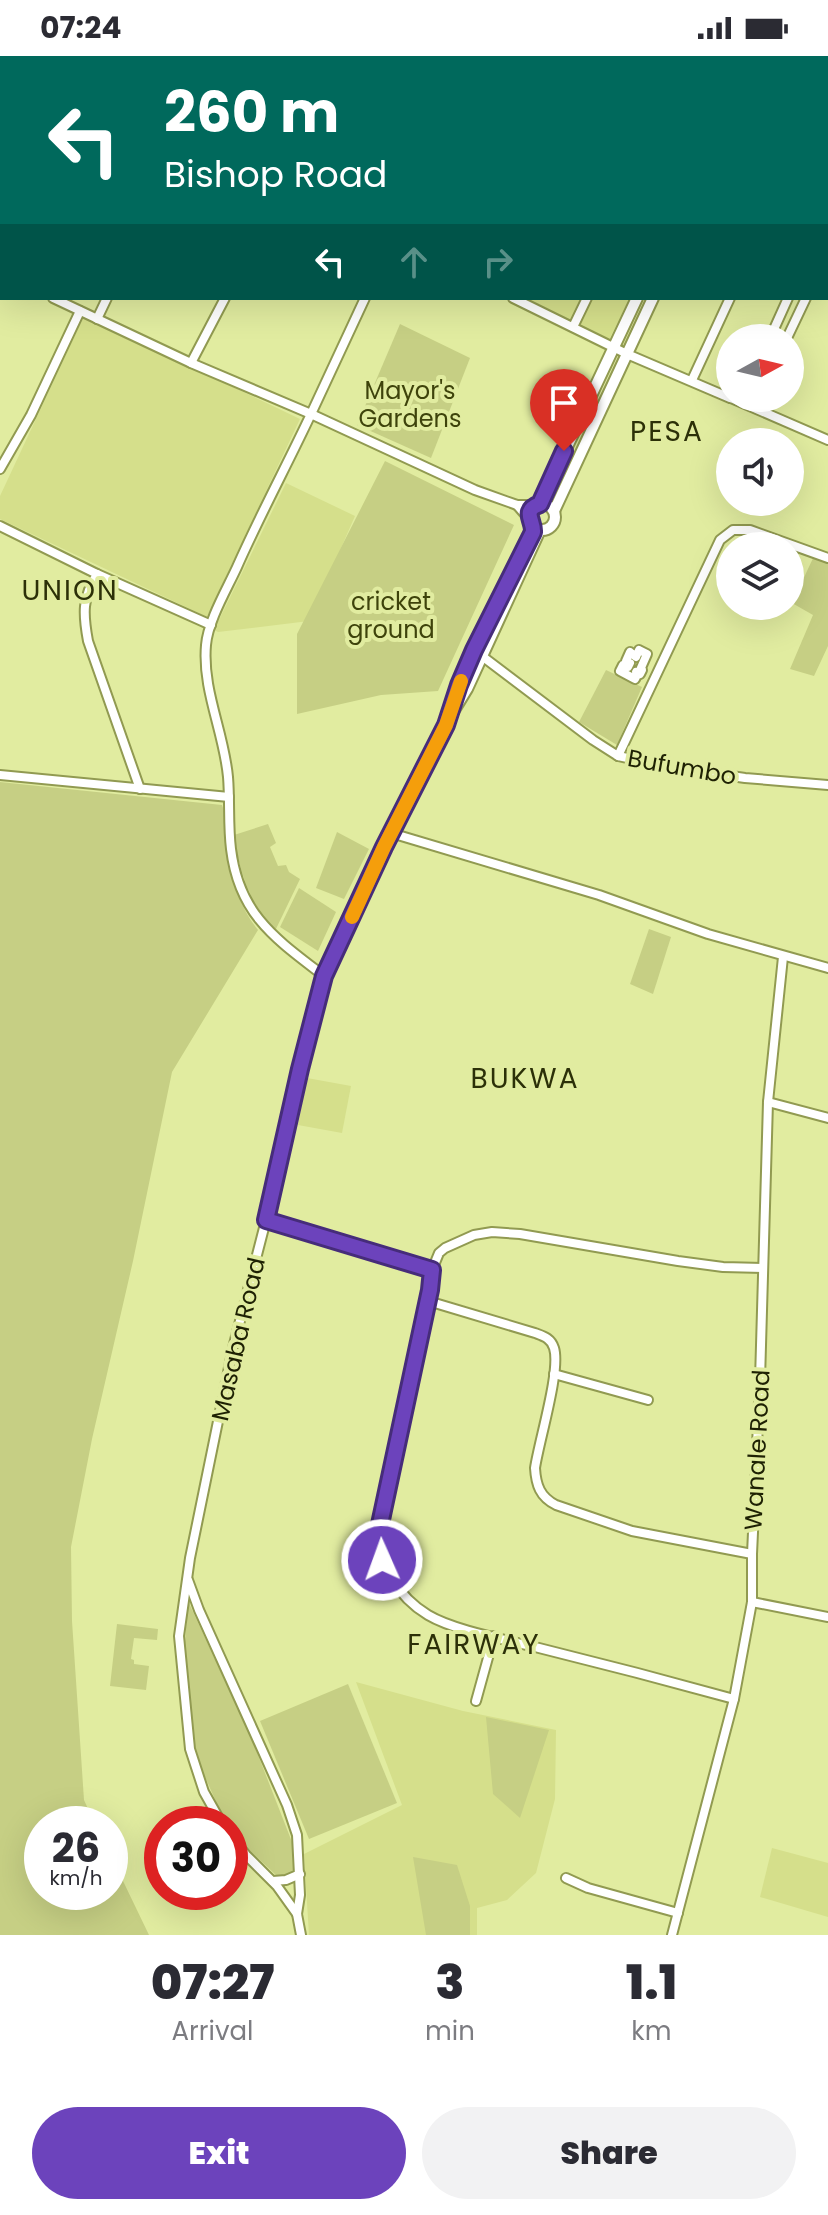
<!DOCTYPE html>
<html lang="en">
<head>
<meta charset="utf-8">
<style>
  body { margin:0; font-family:Poppins,sans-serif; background:#f2f2f3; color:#2b2b33; height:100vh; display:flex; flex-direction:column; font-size:30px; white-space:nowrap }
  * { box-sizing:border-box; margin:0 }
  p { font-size:26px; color:#7c7c81 }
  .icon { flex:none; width:44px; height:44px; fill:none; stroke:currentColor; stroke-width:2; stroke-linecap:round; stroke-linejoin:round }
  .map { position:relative; height:1879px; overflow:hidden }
  .drawer { display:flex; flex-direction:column; background:#fff; flex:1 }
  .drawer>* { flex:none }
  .banner { position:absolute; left:0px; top:0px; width:828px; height:244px; box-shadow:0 8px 32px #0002; background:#00695c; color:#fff; overflow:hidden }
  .needle { width:52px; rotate:82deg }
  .tools { position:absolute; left:716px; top:268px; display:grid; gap:16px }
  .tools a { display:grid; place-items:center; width:88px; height:88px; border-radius:50%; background:#fff; box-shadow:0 8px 32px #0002; font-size:40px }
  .speed { position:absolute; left:24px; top:1750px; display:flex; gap:16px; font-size:40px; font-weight:700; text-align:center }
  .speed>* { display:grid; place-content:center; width:104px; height:104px; border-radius:50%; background:#fff; box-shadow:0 8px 32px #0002; line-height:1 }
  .speed small { font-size:20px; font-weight:400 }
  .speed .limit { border:12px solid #d22; background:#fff; color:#111 }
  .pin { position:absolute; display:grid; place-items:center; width:68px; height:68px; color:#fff; margin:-82px -34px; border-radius:50% 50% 50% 0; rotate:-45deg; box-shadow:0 0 8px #0007 }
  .pin .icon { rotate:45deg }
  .me { position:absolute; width:88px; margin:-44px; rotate:358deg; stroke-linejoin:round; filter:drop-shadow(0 0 6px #0008) }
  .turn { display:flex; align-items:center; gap:28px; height:168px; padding:0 32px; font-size:36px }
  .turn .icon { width:104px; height:104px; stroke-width:2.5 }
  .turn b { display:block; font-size:56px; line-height:68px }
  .lanes { display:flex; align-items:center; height:76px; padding:0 32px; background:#0003; justify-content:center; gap:40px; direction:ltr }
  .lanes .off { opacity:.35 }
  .eta { display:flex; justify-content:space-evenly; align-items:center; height:136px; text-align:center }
  .eta b { font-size:48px; font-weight:800; line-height:56px }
  .action { display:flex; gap:16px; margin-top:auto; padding:16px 32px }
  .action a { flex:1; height:92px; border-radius:48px; background:#6c43bc; color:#fff; font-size:32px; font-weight:800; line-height:92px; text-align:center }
  .action a+a { background:#f2f2f3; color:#2b2b33 }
  .status { display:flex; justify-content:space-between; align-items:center; height:56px; padding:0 40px; background:#fff; direction:ltr }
  .status svg { height:22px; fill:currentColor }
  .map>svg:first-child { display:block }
  .built { fill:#d5df8b }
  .green { fill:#c6cf84 }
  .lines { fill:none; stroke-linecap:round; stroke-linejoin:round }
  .minor-casing { stroke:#919a51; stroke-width:12 }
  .major-casing { stroke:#919a51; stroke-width:14 }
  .minor { stroke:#fff; stroke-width:8 }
  .major { stroke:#fff; stroke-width:10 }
  .route-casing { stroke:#462c7a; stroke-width:20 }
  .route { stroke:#6c43bc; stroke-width:14 }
  .slow { stroke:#f59e0b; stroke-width:14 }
  .labels { text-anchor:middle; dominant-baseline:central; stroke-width:8; stroke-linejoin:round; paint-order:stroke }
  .park-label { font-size:24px; fill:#3e430b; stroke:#e1eca0 }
  .street-label { font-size:24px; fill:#1e2103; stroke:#e1eca0 }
  .quarter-label { font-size:28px; letter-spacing:2px; fill:#2c3008; stroke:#e1eca0 }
</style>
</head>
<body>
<div class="status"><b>07:24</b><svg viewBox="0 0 49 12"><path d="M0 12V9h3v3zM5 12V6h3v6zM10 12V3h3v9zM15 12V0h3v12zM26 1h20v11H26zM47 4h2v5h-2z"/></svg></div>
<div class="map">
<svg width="828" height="1879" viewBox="0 0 828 1879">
  <rect width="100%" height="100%" fill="#e1eca0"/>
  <g class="built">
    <polygon points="529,242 630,242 608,286 527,246"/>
    <polygon points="84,260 300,363 207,561 0,463 0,440"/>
    <polygon points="286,427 355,460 309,565 218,576 214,574"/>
    <polygon points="307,1022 351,1030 342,1077 298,1069"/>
    <polygon points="356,1626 463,1655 556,1674 555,1743 536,1817 507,1844 477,1852 477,1879 309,1879 304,1798 402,1749"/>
    <polygon points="772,1792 828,1807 828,1861 760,1841"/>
  </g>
  <g class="green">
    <polygon points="400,268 470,302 431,402 357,369"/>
    <polygon points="385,405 514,469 438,635 381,639 297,658 297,578"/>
    <polygon points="815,498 828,504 828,590 814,620 790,613 813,559 792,547"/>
    <polygon points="606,614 642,631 617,689 579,666"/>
    <path d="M0,726L222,749L224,755C226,797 231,840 258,874L172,1016L133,1205L92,1383L71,1491L72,1565L84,1744L95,1768H42V1836H110V1798L149,1879H0Z"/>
    <path d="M268,768L276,787L270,791L278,810L286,809L289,816L300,823L275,875C250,848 239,815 234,779Z"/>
    <polygon points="337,776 369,793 344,843 316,832"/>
    <polygon points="299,832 336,856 318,895 280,871"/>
    <polygon points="649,873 671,881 653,938 630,928"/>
    <polygon points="188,1545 251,1681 292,1786 293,1814 290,1818 285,1821 277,1820 230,1776 230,1768 226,1768 193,1694 187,1641 185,1585"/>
    <polygon points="117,1568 158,1573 157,1584 134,1582 131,1603 134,1604 134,1608 149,1610 146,1634 110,1630"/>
    <polygon points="348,1628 397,1747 309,1783 260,1665"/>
    <polygon points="486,1661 549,1674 520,1762 493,1738"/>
    <polygon points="413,1801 457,1809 470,1850 470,1879 426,1879"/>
  </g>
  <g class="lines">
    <defs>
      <g id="minor">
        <polyline points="641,0 645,2"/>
        <polyline points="464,2 465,0"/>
        <polyline points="480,2 481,0"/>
        <polyline points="630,2 630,0"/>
        <polyline points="697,2 698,0"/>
        <polyline points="826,39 828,35"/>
        <polyline points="826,87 828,88"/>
        <polyline points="826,159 828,155"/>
        <polyline points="826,197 828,193"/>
        <polyline points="0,218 2,218"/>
        <polyline points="53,242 191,307 311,358 475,434 517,449 536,449"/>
        <polyline points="513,242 627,298 730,342"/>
        <polyline points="97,263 107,242"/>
        <polyline points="573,271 587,242"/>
        <polyline points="770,282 788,242"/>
        <polyline points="787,282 806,242"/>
        <polyline points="191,307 225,242"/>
        <polyline points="692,324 730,242"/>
        <polyline points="731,342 828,384"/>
        <polyline points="0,413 31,359 80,255"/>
        <polyline points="517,449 529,463"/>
        <polyline points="0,470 97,518 211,569"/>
        <path d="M97,518C82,542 83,558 88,585L140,733"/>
        <polyline points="474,594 593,684 618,700 669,711 745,722 828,729"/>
        <polyline points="620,615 623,609 628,611 630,607 626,605 630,596 636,601 639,594 647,598 640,614 642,614 640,618 636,616 637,619 635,623 620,615"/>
        <polyline points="451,654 474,594 525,494 533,471"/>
        <polyline points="618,700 720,484 733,474 750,474 828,502"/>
        <polyline points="0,719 229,741"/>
        <polyline points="391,777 599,839 708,878 828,912"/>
        <path d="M324,920C276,883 239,859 231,793C228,769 230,745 228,721C224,676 202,634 206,589C208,565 227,533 237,511C260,459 287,409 311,358C329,319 347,281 365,242"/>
        <polyline points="768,1046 828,1062"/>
        <polyline points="266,1164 432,1214"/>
        <path d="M428,1245L535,1277C543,1280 551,1282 554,1292C561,1314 539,1385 535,1412C536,1429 540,1441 556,1449L632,1475L752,1498"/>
        <polyline points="554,1318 648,1344"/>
        <polyline points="188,1524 199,1554 287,1749 297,1779 300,1839 297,1858 301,1879"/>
        <polyline points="752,1546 828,1561"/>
        <path d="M734,1643C669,1625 604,1608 539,1592C508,1584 455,1575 428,1559C398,1541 378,1508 379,1473L421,1278L432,1214L439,1197L445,1192L474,1179L492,1176L520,1178L678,1205L723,1211L763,1212"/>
        <polyline points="476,1645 494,1580"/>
        <polyline points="222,1768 204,1736 190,1693 179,1580 190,1502 233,1292 266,1164 307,983 324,920 384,791 446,669 468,633 541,474"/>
        <polyline points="230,1779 246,1799 277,1830 297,1858"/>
        <polyline points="566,1822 588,1832 678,1857"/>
        <polyline points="273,1825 286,1824 300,1818"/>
        <polyline points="672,1879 734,1643 752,1546 752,1498 760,1324 768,1046 783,901"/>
      </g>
      <g id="major">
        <polyline points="19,2 20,0"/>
        <polyline points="751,2 752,0"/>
        <polyline points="763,2 764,0"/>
        <polyline points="0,34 2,30"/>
        <polyline points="540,448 637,242"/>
        <circle cx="542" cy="461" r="13"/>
        <polyline points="554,455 653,242"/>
      </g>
    </defs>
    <use href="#minor" class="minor-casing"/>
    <use href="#major" class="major-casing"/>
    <use href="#minor" class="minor"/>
    <use href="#major" class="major"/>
  </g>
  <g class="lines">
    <defs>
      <path id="route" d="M382,1504L378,1491L379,1473L430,1234L432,1214L266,1164L300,1013L324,920L384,791L446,669L459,629L474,594L533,476C534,464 521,455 540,448L564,395"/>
    </defs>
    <use href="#route" class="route-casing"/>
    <use href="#route" class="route"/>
    <polyline class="slow" points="352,861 384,791 446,669 461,625"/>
  </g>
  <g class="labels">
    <g class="park-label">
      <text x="410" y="334">Mayor's<tspan x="410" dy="28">Gardens</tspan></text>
      <text x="391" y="545">cricket<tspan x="391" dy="28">ground</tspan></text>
    </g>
    <g class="street-label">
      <text transform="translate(682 711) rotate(10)">Bufumbo</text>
      <text transform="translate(238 1283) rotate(-77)">Masaba Road</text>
      <text transform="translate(757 1394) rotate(-87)">Wanale Road</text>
    </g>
    <g class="quarter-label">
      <text x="667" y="375">PESA</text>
      <text x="70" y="534">UNION</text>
      <text x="525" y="1022">BUKWA</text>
      <text x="474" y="1588">FAIRWAY</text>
    </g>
  </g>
</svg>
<div class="tools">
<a><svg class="needle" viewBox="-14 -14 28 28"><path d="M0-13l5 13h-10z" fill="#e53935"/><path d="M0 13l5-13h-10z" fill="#7c7c81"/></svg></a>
<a><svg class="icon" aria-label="sound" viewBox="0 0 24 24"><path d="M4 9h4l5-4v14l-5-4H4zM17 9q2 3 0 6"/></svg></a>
<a><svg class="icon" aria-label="layers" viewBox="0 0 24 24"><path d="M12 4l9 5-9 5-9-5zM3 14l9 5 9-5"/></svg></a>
</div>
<div class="speed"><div>26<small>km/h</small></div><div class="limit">30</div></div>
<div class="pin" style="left:564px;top:395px;background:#d93025"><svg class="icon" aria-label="arrive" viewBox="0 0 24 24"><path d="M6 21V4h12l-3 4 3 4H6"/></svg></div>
<svg class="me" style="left:382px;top:1504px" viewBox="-20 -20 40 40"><circle r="17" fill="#6c43bc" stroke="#fff" stroke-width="3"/><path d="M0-11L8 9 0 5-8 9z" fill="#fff"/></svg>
<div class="banner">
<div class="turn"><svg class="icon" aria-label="left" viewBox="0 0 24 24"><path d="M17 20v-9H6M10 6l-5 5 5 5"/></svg><div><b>260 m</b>Bishop Road</div></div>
<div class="lanes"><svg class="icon" aria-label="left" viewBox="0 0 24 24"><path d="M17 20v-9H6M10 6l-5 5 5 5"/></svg><svg class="icon off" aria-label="ahead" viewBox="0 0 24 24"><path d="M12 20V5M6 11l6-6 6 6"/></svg><svg class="icon off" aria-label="right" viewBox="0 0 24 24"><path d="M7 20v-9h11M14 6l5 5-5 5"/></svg></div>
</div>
</div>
<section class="drawer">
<div class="eta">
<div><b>07:27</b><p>Arrival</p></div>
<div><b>3</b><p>min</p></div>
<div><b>1.1</b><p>km</p></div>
</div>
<div class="action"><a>Exit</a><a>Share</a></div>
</section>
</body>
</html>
